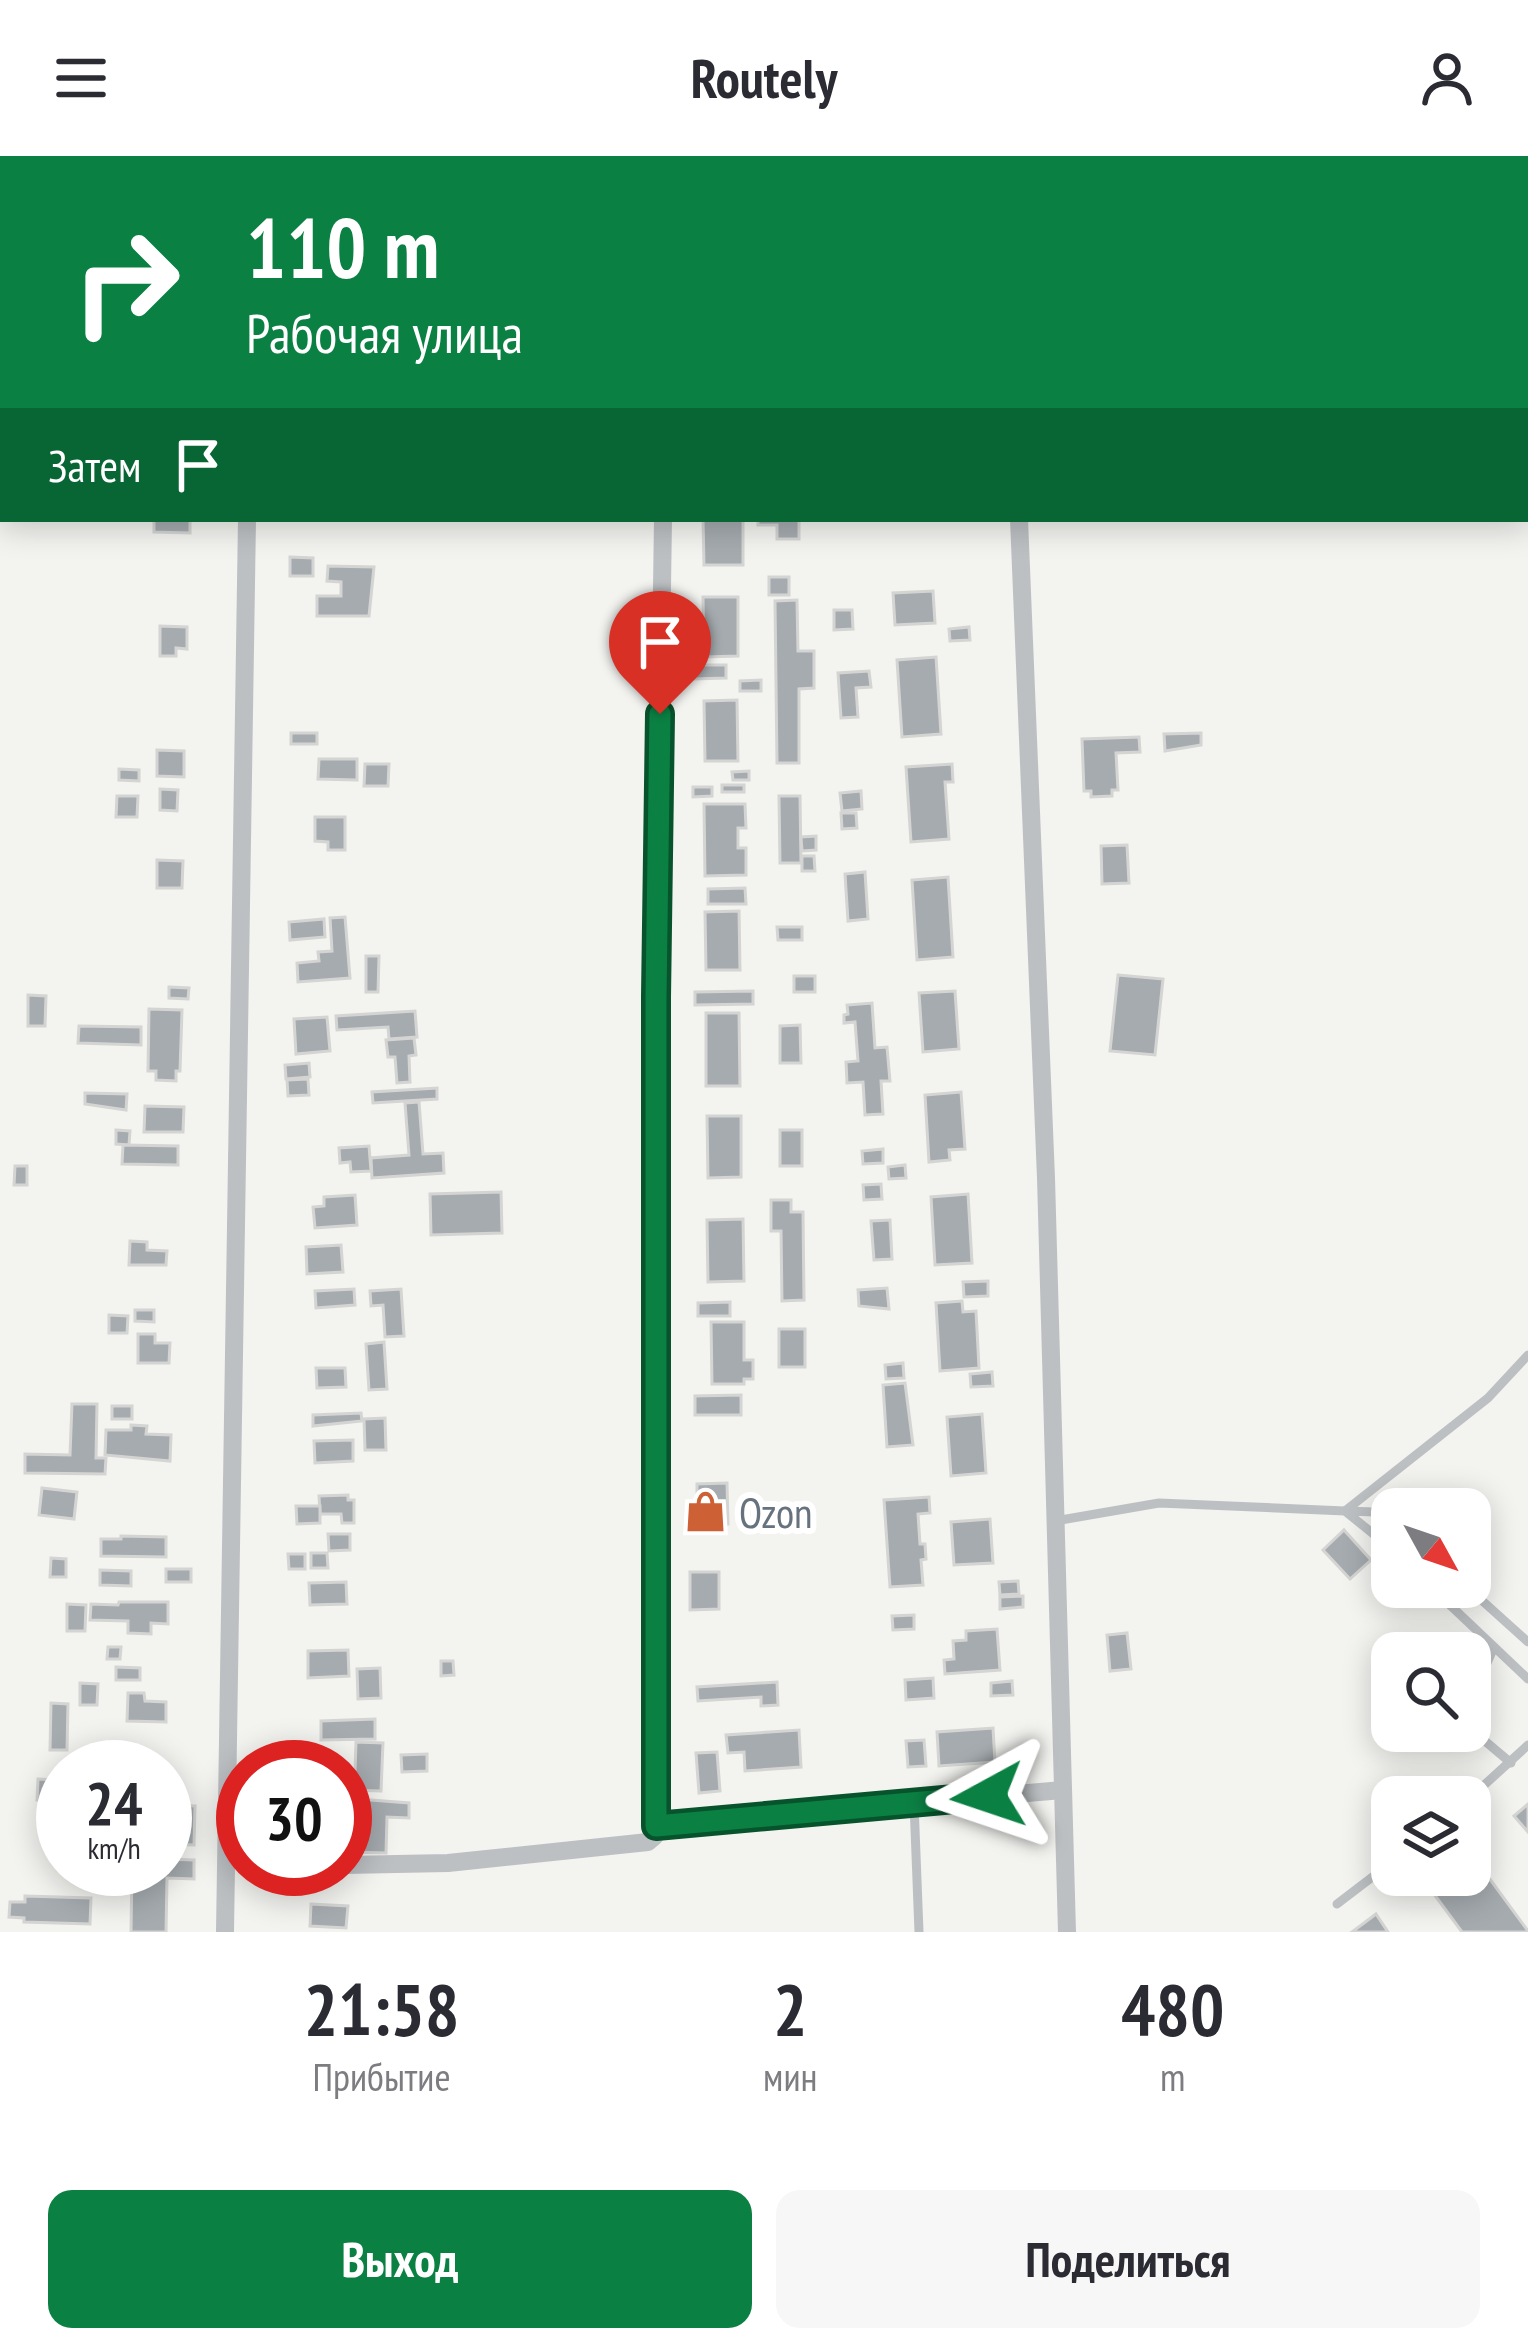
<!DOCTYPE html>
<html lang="ru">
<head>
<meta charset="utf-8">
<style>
  body { margin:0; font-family:"PT Sans Narrow",sans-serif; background:#f7f7f7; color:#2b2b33; height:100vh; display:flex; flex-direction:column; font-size:45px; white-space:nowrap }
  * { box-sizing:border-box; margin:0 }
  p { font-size:39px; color:#7c7c81 }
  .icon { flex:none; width:66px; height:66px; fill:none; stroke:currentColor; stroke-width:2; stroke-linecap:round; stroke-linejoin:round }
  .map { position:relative; height:1776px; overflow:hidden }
  .sheet { display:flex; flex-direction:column; background:#fff; flex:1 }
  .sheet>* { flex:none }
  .top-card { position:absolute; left:0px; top:0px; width:1530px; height:366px; box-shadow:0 6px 30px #0003; background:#0b8043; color:#fff; overflow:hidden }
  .needle { width:78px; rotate:130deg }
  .buttons { position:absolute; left:1371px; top:1332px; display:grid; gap:24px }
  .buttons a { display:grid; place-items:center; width:120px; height:120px; border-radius:24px; background:#fff; box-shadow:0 6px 30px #0003; font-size:60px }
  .speed { position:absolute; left:36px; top:1584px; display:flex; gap:24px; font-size:60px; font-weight:700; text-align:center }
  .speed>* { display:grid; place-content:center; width:156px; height:156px; border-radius:50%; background:#fff; box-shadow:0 6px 30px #0003; line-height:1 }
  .speed small { font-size:30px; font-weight:400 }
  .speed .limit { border:18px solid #d22; background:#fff; color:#111 }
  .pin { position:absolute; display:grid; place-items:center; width:102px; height:102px; color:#fff; margin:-123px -51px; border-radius:50% 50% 50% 0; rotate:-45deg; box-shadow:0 0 12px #0007 }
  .pin .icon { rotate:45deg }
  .me { position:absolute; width:132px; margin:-66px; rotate:265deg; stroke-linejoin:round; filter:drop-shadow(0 0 9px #0008) }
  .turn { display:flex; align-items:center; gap:42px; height:252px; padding:0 48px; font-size:54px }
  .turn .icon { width:156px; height:156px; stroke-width:2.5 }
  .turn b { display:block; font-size:84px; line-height:102px }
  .then { display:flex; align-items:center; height:114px; padding:0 48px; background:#0003; gap:24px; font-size:45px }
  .eta { display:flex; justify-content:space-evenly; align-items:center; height:204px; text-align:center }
  .eta b { font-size:72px; font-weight:700; line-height:84px }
  .button { display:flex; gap:24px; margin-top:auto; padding:24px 48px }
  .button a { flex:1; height:138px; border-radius:24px; background:#0b8043; color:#fff; font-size:48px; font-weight:700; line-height:138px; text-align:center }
  .button a+a { background:#f7f7f7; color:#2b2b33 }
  header { display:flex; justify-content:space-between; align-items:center; height:156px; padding:0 48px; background:#fff; font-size:54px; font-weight:700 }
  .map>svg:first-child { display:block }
  .building { fill:#a5abaf; stroke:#d4d4d3; stroke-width:3 }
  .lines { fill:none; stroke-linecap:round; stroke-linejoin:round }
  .service { stroke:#bdc0c3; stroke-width:9 }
  .minor { stroke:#bdc0c3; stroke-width:18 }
  .route-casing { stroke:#07532c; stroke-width:30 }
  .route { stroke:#0b8043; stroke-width:21 }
  .labels { text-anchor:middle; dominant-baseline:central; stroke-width:12; stroke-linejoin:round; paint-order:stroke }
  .poi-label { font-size:42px; fill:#66727d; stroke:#fff; text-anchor:start }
</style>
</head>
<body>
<header><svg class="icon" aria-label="menu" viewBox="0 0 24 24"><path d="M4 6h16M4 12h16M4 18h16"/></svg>Routely<svg class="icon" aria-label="person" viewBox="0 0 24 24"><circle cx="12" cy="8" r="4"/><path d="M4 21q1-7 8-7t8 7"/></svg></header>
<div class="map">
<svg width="1528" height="1776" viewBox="0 0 1528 1776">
  <rect width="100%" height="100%" fill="#f3f3f0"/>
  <g class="building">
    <polygon points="195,0 266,0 194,3"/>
    <polygon points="299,0 325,0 366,3 298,3"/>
    <rect x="0" y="84" width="3" height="48"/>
    <polygon points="154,363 190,363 190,377 154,376"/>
    <polygon points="703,363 743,363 743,409 704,409"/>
    <polygon points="758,363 799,363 799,383 777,383 777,369 758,369"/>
    <polygon points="290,401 313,402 313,420 290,420"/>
    <polygon points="328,410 374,411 369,460 317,460 317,440 341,440 341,426 327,425"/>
    <rect x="769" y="421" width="20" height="18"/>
    <polygon points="933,435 935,467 895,469 893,437"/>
    <polygon points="703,441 738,441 738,500 704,501"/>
    <polygon points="797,444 798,495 814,495 814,532 799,533 799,607 777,607 775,445"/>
    <polygon points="834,454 852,454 853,473 834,474"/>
    <polygon points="160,470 187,471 187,493 176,492 176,500 160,500"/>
    <polygon points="969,471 970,484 950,485 949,473"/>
    <polygon points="936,501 941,578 902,581 897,504"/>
    <polygon points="692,509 726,509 726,522 692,523"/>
    <polygon points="869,515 871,531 856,532 858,561 841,562 838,517"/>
    <polygon points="761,524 761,535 740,535 740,525"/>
    <polygon points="737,544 738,605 705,605 704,545"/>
    <rect x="291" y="577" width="26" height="11"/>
    <polygon points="1201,577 1201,589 1165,595 1164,578"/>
    <polygon points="1139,581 1140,596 1116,597 1118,634 1112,634 1112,640 1091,641 1091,635 1084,635 1082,583"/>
    <polygon points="157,594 184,595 184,621 157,620"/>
    <polygon points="319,603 357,603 357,624 318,623"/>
    <polygon points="365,608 389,608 388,630 364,630"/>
    <polygon points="952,608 953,626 945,626 949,683 911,686 906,611"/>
    <polygon points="119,613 139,614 139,625 119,624"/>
    <polygon points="749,615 749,624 733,624 732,616"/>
    <rect x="722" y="629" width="22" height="7"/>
    <polygon points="693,631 712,631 712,640 693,641"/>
    <polygon points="160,633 178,634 177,655 160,654"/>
    <polygon points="861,635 862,653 842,655 840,637"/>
    <polygon points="117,640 138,640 137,661 116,661"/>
    <polygon points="779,640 800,640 801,707 780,707"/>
    <polygon points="704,648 745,648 746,672 738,672 738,692 746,692 746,719 705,720"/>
    <polygon points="841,657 856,657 857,672 842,673"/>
    <polygon points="315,661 345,661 345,694 328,694 328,686 315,685"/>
    <polygon points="816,680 816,694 802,695 801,681"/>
    <polygon points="1127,689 1129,727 1102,728 1101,690"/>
    <polygon points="802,700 814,700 815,715 802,715"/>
    <polygon points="157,704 183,705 182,732 157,732"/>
    <polygon points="865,716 868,763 848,765 845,718"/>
    <polygon points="948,721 953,801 917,804 912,724"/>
    <polygon points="745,732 746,748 708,748 708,733"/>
    <polygon points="739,755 740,814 706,814 705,756"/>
    <polygon points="345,761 350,822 298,826 297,807 319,805 318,796 332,795 330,762"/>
    <polygon points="324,763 325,781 290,784 289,766"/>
    <polygon points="777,771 802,771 802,784 778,784"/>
    <polygon points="366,800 379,800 378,836 366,836"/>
    <polygon points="1118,819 1163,823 1155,899 1110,895"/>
    <rect x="794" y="820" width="21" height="16"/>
    <polygon points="169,831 189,832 188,843 169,842"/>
    <polygon points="753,835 753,848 695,849 695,836"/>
    <polygon points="955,835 959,893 923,896 919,837"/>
    <polygon points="28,839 46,840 45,870 28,870"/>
    <polygon points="872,847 875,892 887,891 890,925 881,925 883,958 865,959 863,926 847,927 846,906 858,905 855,866 844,867 844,859 848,858 847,849"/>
    <polygon points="149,853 182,854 180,915 176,915 176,925 156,924 156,915 148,915"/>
    <polygon points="415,855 417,881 389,883 388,871 337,874 336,860"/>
    <polygon points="706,857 739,857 740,930 706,930"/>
    <polygon points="327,861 330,895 296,898 294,863"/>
    <polygon points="800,869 801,907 780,907 780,870"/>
    <polygon points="79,870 141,871 141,889 78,887"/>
    <polygon points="414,882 416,899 409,900 410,926 397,927 395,901 388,901 386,884"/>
    <polygon points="309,907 310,921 286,923 285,909"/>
    <polygon points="308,923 309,939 288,940 287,924"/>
    <polygon points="437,932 437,943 373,947 372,936"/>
    <polygon points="961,936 965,993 949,994 950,1004 929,1006 925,939"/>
    <polygon points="85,937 127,938 126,954 85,948"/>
    <polygon points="419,946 423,998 443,997 444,1017 372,1022 371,1002 409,999 405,947"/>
    <polygon points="145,950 184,951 183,976 144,976"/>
    <polygon points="707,960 741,960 741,1021 708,1022"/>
    <polygon points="116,974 130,975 129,989 116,988"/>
    <rect x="780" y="974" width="22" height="36"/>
    <polygon points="123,989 178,990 178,1009 122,1008"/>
    <polygon points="369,990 371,1015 351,1016 350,1006 340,1007 339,992"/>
    <polygon points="883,993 883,1007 863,1008 862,995"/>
    <polygon points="905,1009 906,1022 889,1023 888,1011"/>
    <polygon points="15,1010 27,1010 27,1029 14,1029"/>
    <polygon points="881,1028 882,1043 864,1044 863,1029"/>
    <polygon points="501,1036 502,1077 431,1079 430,1038"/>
    <polygon points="968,1038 972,1107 935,1109 931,1041"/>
    <polygon points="355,1039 357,1069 315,1072 313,1051 324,1050 324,1041"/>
    <polygon points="771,1044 791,1044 791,1056 803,1056 804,1144 782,1145 781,1075 771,1075"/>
    <polygon points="743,1063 744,1125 708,1126 707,1064"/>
    <polygon points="890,1064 892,1103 874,1104 871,1065"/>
    <polygon points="130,1085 147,1086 147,1094 167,1095 166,1109 129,1109"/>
    <polygon points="341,1089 343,1116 307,1118 306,1091"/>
    <polygon points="988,1125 988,1140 964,1141 963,1126"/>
    <polygon points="887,1132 889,1153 859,1150 858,1134"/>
    <polygon points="354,1133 355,1149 316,1152 315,1135"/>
    <polygon points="401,1133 404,1180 385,1181 383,1149 371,1150 370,1135"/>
    <polygon points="962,1145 963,1156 976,1155 979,1212 940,1215 936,1147"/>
    <polygon points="730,1146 730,1160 698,1160 698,1147"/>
    <polygon points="135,1154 154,1154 154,1166 135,1165"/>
    <polygon points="109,1159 128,1160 127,1177 109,1177"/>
    <polygon points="711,1166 744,1166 744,1204 753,1204 753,1223 744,1223 744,1228 712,1228"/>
    <rect x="779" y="1173" width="26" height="38"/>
    <polygon points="138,1178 155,1178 155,1187 170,1187 169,1207 138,1207"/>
    <polygon points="384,1186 387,1233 369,1234 366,1188"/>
    <polygon points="903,1207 904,1222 886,1223 885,1209"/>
    <polygon points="316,1212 345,1212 346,1231 317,1232"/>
    <polygon points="992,1216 993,1230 971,1231 970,1218"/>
    <polygon points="905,1227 913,1289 887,1291 883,1229"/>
    <polygon points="741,1239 741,1259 695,1259 695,1240"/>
    <polygon points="72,1248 97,1248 96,1302 106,1302 105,1318 25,1317 25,1298 70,1299"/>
    <rect x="112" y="1250" width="20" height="13"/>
    <polygon points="361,1257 362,1265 313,1270 313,1259"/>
    <polygon points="982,1258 986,1317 951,1320 947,1261"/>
    <polygon points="385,1262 386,1294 365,1294 364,1263"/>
    <polygon points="131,1269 147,1270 146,1278 171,1279 170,1305 105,1299 106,1274 131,1274"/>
    <polygon points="353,1284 353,1305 315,1307 314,1285"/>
    <polygon points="727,1327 728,1368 697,1368 697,1328"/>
    <polygon points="42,1332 77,1336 74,1363 39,1359"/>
    <polygon points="348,1339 348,1344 354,1344 354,1367 342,1367 341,1358 320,1358 319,1340"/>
    <polygon points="929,1341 930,1357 918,1358 920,1388 925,1388 926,1403 921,1404 923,1429 890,1431 884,1344"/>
    <polygon points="296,1350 320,1350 320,1367 297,1368"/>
    <polygon points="990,1363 993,1407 954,1409 951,1366"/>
    <polygon points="1344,1374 1371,1404 1350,1423 1323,1394"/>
    <polygon points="328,1378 350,1378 350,1394 329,1395"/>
    <polygon points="121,1380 166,1381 166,1401 101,1400 101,1383 121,1383"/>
    <polygon points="311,1397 327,1397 328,1412 311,1412"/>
    <polygon points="288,1398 305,1398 305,1413 289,1413"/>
    <polygon points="51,1402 66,1403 66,1421 50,1421"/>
    <rect x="166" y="1413" width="25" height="13"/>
    <polygon points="100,1414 131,1415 131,1430 100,1429"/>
    <polygon points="690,1416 719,1416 719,1453 690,1454"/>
    <polygon points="1018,1425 1019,1438 1000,1439 999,1426"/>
    <polygon points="346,1426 347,1448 310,1449 309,1427"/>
    <polygon points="1023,1440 1023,1451 1000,1453 1000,1441"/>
    <polygon points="119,1446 168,1446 168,1468 151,1467 151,1478 128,1477 128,1465 90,1464 91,1448 118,1449"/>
    <polygon points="67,1448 86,1449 85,1475 67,1475"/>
    <polygon points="914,1459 914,1473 893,1474 892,1460"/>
    <polygon points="997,1473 1000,1514 945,1518 944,1504 954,1503 953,1485 966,1484 966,1475"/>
    <polygon points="1127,1477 1131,1513 1110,1515 1107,1479"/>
    <polygon points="108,1491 121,1491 120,1503 107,1503"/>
    <polygon points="348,1494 349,1520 308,1522 308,1495"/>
    <polygon points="441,1505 453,1505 454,1519 441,1520"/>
    <polygon points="116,1511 140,1512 140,1524 116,1524"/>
    <polygon points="380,1512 381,1542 358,1543 357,1513"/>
    <polygon points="933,1522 934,1542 906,1544 905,1524"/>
    <polygon points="1012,1525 1013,1539 991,1540 991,1527"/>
    <polygon points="777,1526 778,1549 761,1550 761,1541 698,1545 697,1531"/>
    <polygon points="80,1527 98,1528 97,1549 80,1549"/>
    <polygon points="128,1537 144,1537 145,1545 166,1546 166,1566 127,1565"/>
    <polygon points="51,1547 68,1548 67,1594 50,1594"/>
    <polygon points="375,1563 375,1583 321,1584 321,1565"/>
    <polygon points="993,1572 995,1606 939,1610 937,1576"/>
    <polygon points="799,1574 801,1611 745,1615 744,1596 728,1597 726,1579"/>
    <polygon points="924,1584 926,1610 908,1611 906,1585"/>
    <polygon points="356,1586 383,1587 381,1635 345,1634 345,1615 355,1616"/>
    <polygon points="717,1596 720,1635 699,1637 696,1597"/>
    <polygon points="427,1598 427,1615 402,1616 401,1599"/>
    <polygon points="38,1623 54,1624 54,1644 37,1644"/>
    <polygon points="345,1642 409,1647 409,1662 387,1661 386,1697 350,1696 351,1660 345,1660"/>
    <polygon points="1528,1648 1528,1676 1514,1660"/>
    <polygon points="166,1649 195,1650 194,1689 165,1688"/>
    <polygon points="1470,1696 1528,1775 1528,1776 1462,1776 1425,1726 1434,1719 1470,1719"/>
    <polygon points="165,1703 194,1704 194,1723 167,1722 166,1776 131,1776 132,1713 165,1713"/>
    <polygon points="25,1740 91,1742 90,1768 24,1766 24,1762 9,1761 10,1746 25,1746"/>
    <polygon points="311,1748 348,1750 346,1772 310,1770"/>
    <polygon points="1376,1758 1388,1776 1352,1776"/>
  </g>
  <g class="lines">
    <g class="service">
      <polyline points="1345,1355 1488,1242 1528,1199"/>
      <polyline points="1345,1355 1375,1356 1392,1363"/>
      <polyline points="1055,1365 1159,1347 1345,1355 1392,1393"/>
      <polyline points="1431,1431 1528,1523"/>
      <polyline points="1467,1431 1528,1486"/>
      <polyline points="1470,1546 1494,1491"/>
      <polyline points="1470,1548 1479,1580 1511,1607"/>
      <polyline points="1470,1642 1528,1589"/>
      <polyline points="914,1647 919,1776"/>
      <polyline points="1337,1748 1392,1706"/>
    </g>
    <g class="minor">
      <polyline points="1005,0 1005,3"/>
      <polyline points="0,39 3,39"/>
      <polyline points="1019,363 1046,1022 1067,1776"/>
      <polyline points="657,1669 656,841 663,363"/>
      <polyline points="345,1709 448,1707 648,1686 655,1680 657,1669 1063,1634"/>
      <polyline points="225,1776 247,363"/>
    </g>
  </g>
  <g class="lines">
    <defs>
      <polyline id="route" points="660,558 656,841 656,1670 988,1640"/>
    </defs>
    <use href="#route" class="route-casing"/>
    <use href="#route" class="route"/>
  </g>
  <defs>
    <symbol id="shop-bare" viewBox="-9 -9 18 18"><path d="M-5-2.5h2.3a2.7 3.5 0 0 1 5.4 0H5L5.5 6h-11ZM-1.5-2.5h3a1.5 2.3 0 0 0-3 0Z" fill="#ce6035" stroke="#fff" stroke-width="2.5" paint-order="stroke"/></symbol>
  </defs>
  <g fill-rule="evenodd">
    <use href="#shop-bare" x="676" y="1326" width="59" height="59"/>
  </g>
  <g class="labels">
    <g class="poi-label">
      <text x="739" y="1356">Ozon</text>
    </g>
  </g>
</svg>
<div class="buttons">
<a><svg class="needle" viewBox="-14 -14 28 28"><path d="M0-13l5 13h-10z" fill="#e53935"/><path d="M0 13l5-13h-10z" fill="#7c7c81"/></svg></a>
<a><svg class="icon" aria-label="search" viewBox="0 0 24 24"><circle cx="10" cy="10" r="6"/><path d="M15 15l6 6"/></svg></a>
<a><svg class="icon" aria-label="layers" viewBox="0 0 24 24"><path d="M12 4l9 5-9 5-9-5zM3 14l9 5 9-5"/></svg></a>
</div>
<div class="speed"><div>24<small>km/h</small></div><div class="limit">30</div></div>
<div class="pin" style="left:660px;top:558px;background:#d93025"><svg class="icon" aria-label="arrive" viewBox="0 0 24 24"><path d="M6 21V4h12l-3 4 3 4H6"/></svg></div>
<svg class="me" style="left:988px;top:1640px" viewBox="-20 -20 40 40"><path d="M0-17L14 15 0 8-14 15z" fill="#0b8043" stroke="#fff" stroke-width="4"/></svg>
<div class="top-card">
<div class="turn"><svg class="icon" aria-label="right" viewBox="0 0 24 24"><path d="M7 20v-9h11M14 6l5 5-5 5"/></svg><div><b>110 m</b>Рабочая улица</div></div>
<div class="then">Затем<svg class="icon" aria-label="arrive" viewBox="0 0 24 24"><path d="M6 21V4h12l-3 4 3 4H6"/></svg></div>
</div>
</div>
<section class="sheet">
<div class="eta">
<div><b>21:58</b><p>Прибытие</p></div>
<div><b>2</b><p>мин</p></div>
<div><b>480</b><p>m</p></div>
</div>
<div class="button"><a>Выход</a><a>Поделиться</a></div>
</section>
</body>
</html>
